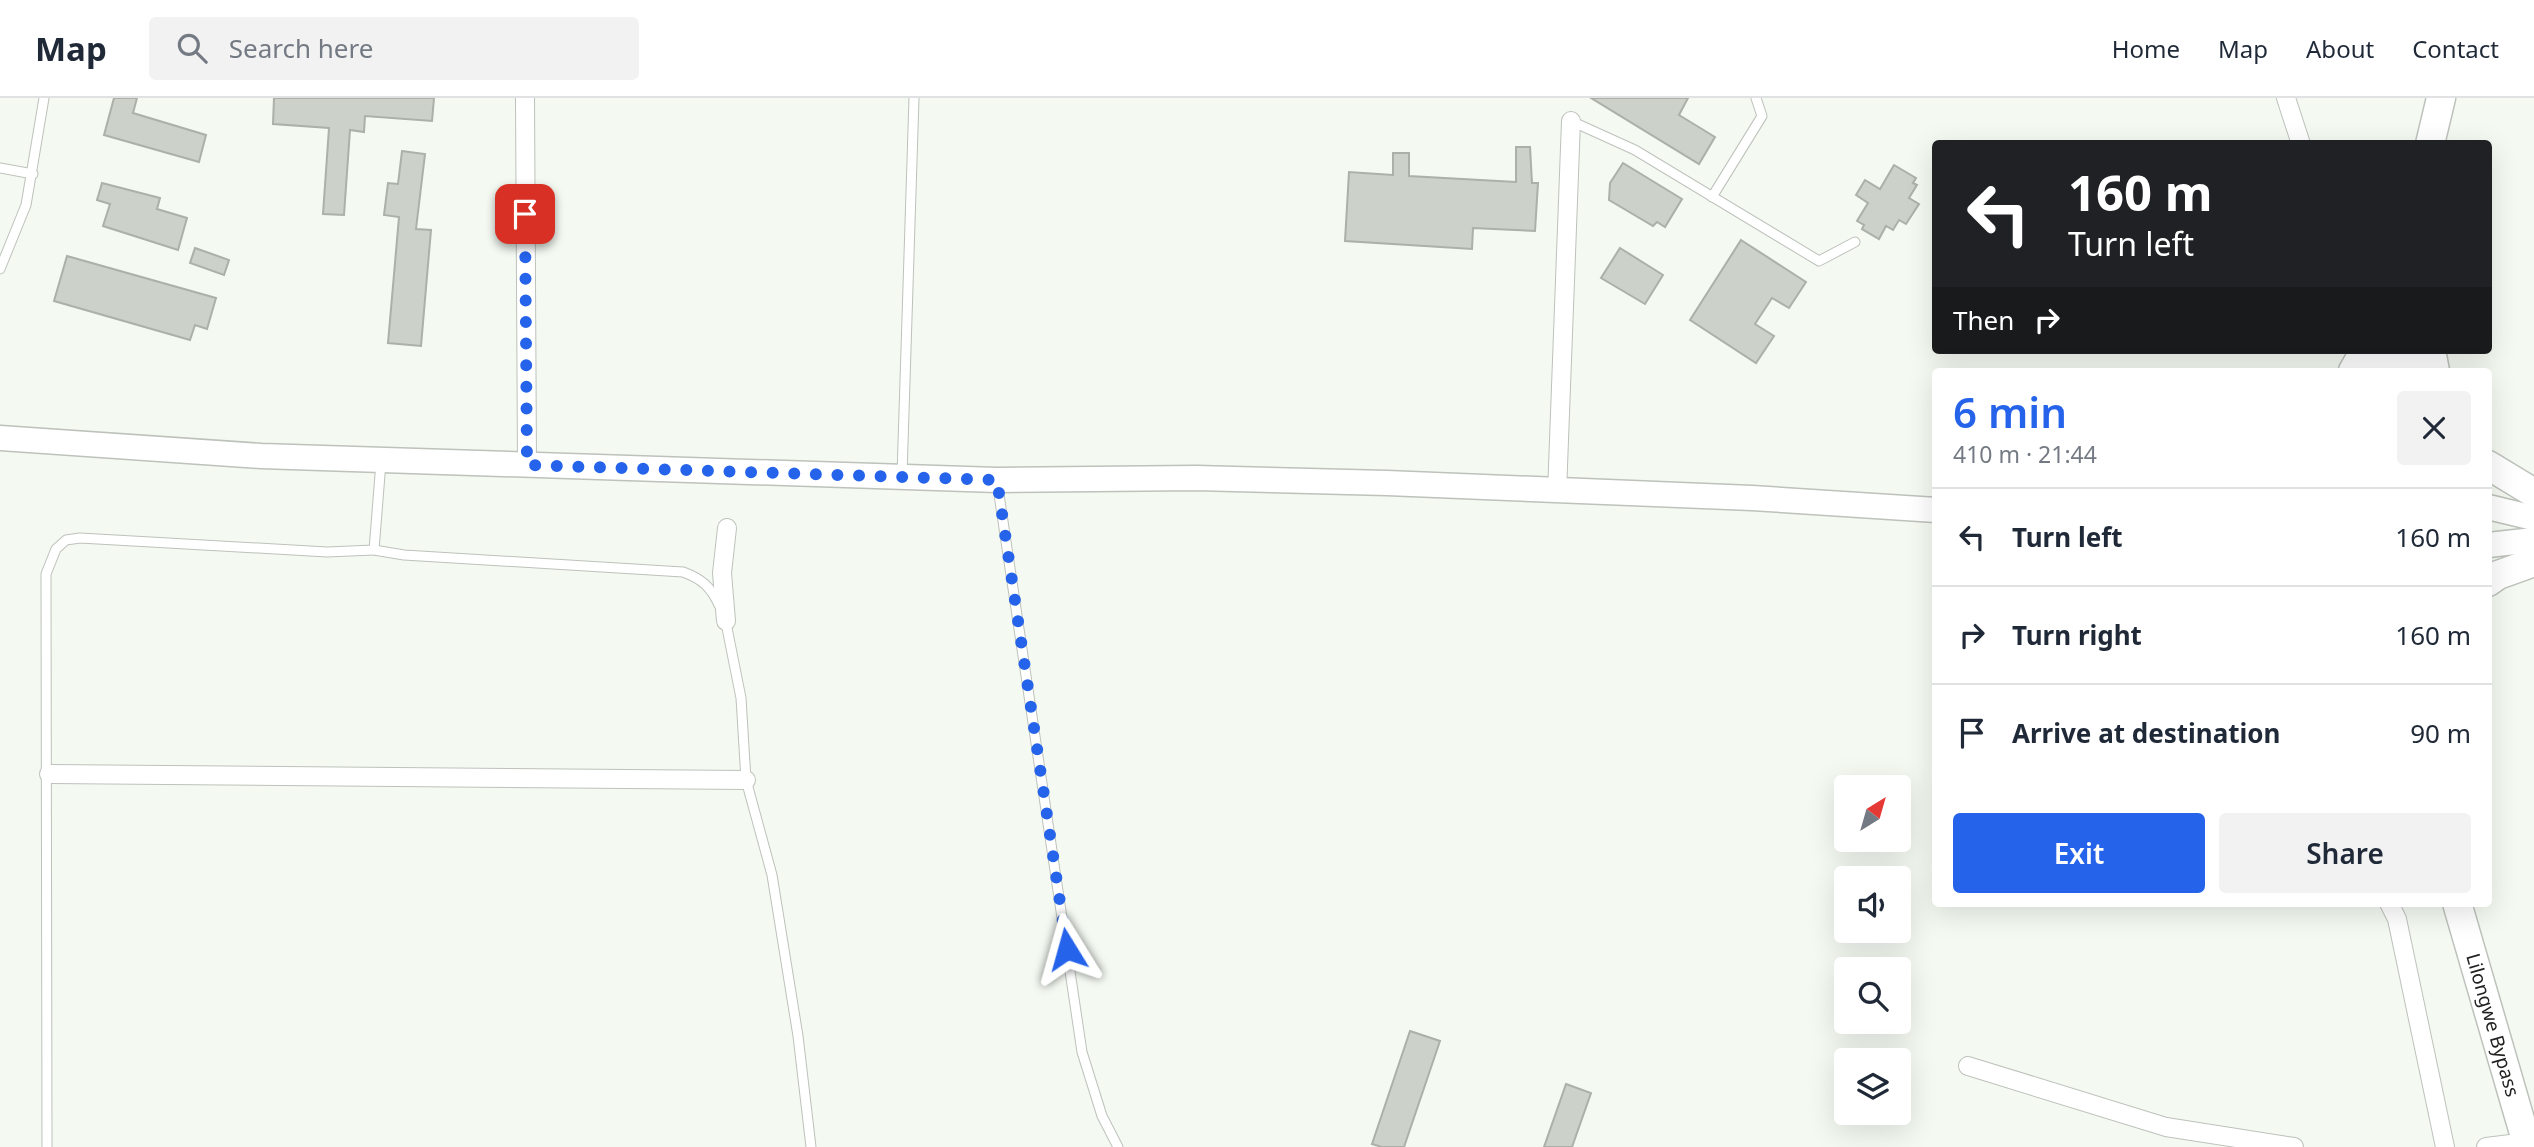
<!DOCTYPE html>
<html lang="en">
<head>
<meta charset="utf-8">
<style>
  body { margin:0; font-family:"Noto Sans",sans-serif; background:#f2f2f3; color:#1f2937; height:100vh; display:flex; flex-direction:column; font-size:26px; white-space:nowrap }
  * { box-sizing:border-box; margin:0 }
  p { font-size:23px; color:#747a83 }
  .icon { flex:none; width:38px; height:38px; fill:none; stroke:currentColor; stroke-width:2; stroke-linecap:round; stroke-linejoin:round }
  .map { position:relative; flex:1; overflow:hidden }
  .drawer { position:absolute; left:1932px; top:270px; width:560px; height:539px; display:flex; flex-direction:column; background:#fff; border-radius:7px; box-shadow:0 7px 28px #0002 }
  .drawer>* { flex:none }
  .top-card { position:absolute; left:1932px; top:42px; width:560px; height:214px; border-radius:7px; box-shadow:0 7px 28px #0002; background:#202124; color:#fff; overflow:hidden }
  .needle { width:46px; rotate:37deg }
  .tools { position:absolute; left:1834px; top:677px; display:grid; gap:14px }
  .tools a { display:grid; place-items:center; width:77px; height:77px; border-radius:7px; background:#fff; box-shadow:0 7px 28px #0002; font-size:35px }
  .pin { position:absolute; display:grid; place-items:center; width:60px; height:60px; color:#fff; margin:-30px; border-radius:14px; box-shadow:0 4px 10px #0006 }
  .me { position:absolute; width:77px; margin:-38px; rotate:352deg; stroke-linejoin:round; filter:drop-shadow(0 0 5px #0008) }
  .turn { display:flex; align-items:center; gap:24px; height:147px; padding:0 21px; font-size:32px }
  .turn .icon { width:91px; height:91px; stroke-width:2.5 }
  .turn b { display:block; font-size:49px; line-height:60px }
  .then { display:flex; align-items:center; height:66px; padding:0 21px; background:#0003; gap:14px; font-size:26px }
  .round { display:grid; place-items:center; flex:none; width:74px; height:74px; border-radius:7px; background:#f2f2f3 }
  .headline { display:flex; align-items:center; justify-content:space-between; height:119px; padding:0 21px }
  h1 { font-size:42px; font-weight:600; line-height:52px; color:#2563eb }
  .action { display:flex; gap:14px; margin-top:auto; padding:14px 21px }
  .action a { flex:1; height:80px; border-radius:7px; background:#2563eb; color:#fff; font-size:28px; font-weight:600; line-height:80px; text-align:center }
  .action a+a { background:#f2f2f3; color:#1f2937 }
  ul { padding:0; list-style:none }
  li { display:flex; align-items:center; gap:21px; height:98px; padding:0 21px; border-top:2px solid #e0e1e3 }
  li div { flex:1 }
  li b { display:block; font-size:26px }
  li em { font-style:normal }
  header { display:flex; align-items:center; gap:42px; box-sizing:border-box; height:98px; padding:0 35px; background:#fff; border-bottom:2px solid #e0e1e3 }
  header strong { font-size:33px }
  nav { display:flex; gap:38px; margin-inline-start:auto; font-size:24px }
  .search { width:490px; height:63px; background:#f2f2f3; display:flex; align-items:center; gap:18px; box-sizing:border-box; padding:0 24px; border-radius:7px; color:#747a83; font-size:26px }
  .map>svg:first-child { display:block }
  .building { fill:#ccd1ca; stroke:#abb0a9; stroke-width:2 }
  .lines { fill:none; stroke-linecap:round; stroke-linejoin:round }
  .lane-casing { stroke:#bdc2bb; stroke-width:11 }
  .street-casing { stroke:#bdc2bb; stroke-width:20 }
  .secondary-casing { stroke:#bdc2bb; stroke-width:27 }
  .primary-casing { stroke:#bdc2bb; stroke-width:31 }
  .lane { stroke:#fff; stroke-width:9 }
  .street { stroke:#fff; stroke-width:18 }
  .secondary { stroke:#fff; stroke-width:24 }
  .primary { stroke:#fff; stroke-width:28 }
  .route { stroke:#2563eb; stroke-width:12; stroke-dasharray:0 21.6 }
  .labels { text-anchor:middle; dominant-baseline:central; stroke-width:5; stroke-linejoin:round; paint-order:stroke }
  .street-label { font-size:19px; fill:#222321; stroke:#fff }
</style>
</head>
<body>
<header>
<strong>Map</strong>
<div class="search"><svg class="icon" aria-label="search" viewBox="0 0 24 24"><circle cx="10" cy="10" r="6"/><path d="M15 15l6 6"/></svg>Search here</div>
<nav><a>Home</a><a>Map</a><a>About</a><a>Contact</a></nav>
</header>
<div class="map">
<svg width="2534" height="1049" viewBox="0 0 2534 1049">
  <rect width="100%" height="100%" fill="#f4f9f2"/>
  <g class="building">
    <polygon points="114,0 137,0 133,15 206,37 199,64 104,37"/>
    <polygon points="274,0 434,0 432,23 365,18 364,34 350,32 344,117 323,116 329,30 273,26"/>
    <polygon points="1591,0 1688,0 1679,17 1715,39 1699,66"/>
    <polygon points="1516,49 1530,49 1532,85 1538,85 1535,133 1473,130 1472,151 1345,143 1349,74 1393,77 1393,55 1409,55 1409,78 1516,84"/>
    <polygon points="402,53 425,56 416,131 431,132 421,248 388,245 399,119 384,117 388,85 398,86"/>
    <polygon points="1623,65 1682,101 1665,129 1657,124 1653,128 1609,102 1610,85"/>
    <polygon points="1894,67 1916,80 1913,85 1917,87 1909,100 1919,106 1906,126 1899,122 1893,132 1886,128 1879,141 1862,131 1864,127 1857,123 1868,105 1856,97 1865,82 1880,91"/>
    <polygon points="102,85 160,100 157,111 187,120 178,152 103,128 110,106 97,102"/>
    <polygon points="1741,142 1806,184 1789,210 1772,200 1755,226 1774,238 1756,265 1690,222"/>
    <polygon points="195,150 229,162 224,177 190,165"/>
    <polygon points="1620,150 1663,177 1645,206 1601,180"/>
    <polygon points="67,158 216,200 207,231 195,227 190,242 54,203"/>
    <polygon points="1410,933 1440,943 1404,1049 1382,1049 1372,1046"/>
    <polygon points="1566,986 1591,995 1572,1049 1544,1049"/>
  </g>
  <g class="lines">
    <defs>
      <g id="lane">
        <polyline points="1571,23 1635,52 1819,163 1855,144"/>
        <polyline points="0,70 33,76"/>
        <polyline points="1712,99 1762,18 1756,0"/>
        <polyline points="0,171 26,107 44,0"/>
        <polyline points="902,377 914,0"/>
        <polyline points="997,383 1082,954 1102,1018 1118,1049"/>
        <path d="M374,452L404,457L683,474C702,481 711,489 719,507"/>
        <polyline points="725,520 741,600 746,682 772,777 798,938 811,1049"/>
        <polyline points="47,1049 46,476 56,451 66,442 80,440 327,454 374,452 381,364"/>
      </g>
      <g id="street">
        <polyline points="525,0 527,367"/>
        <polyline points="2286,0 2301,46"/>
        <polyline points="1557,395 1571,23"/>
        <polyline points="726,523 722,475 727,430"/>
        <polyline points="49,676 746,682"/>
        <polyline points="2389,805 2397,821 2445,1049"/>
        <polyline points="1968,968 2166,1029 2294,1049"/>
        <polyline points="2486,1049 2527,1044"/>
      </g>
      <g id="secondary">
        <polyline points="0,340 261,358 997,382 1196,380 1387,385 1752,400 1936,412"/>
        <polyline points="2488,409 2534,420"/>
        <polyline points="2488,447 2534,442"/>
      </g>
      <g id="primary">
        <polyline points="2430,46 2441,0"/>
        <polyline points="2431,252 2435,273"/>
        <polyline points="2353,273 2365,252"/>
        <polyline points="2382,273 2388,252"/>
        <polyline points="2409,273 2410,252"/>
        <polyline points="2488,367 2534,395"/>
        <polyline points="2488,484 2498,477 2534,464"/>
        <polyline points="2457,805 2528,1049"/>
      </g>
    </defs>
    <use href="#lane" class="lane-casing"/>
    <use href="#street" class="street-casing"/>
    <use href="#secondary" class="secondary-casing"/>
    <use href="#primary" class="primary-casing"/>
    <use href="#lane" class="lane"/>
    <use href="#street" class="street"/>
    <use href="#secondary" class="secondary"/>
    <use href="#primary" class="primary"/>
  </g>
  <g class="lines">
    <polyline class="route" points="525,116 527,367 997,382 1067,851"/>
  </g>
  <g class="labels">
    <g class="street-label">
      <text transform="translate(2493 927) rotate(74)">Lilongwe Bypass</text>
    </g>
  </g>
</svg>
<div class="tools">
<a><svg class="needle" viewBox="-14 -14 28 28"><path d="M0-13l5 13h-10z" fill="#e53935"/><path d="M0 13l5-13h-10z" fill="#747a83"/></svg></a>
<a><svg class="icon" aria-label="sound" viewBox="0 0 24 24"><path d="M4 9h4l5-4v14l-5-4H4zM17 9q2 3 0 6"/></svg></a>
<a><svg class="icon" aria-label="search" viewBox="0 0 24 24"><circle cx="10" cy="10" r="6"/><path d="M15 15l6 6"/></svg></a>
<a><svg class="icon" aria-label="layers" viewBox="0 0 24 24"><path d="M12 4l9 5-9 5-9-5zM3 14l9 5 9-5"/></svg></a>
</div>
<div class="pin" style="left:525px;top:116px;background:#d93025"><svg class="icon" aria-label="arrive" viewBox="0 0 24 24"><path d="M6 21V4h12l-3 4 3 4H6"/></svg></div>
<svg class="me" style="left:1067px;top:851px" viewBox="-20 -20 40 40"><path d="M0-17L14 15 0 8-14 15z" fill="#2563eb" stroke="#fff" stroke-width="4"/></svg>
<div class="top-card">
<div class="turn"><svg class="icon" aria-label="left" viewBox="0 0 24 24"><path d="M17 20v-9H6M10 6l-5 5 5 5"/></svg><div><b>160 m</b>Turn left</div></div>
<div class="then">Then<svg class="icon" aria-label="right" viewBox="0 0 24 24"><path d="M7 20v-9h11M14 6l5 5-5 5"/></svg></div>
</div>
<section class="drawer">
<div class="headline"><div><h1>6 min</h1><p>410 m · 21:44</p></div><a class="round"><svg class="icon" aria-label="close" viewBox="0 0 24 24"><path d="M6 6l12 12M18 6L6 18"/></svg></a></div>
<ul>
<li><svg class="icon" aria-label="left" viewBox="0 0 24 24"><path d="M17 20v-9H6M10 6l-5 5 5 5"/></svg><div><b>Turn left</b></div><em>160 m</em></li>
<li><svg class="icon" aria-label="right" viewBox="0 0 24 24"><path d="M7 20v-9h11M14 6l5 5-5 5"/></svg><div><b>Turn right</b></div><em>160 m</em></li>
<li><svg class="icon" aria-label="arrive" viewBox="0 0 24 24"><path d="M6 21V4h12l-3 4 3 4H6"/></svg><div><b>Arrive at destination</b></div><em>90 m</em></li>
</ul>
<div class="action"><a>Exit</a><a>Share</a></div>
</section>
</div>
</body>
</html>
